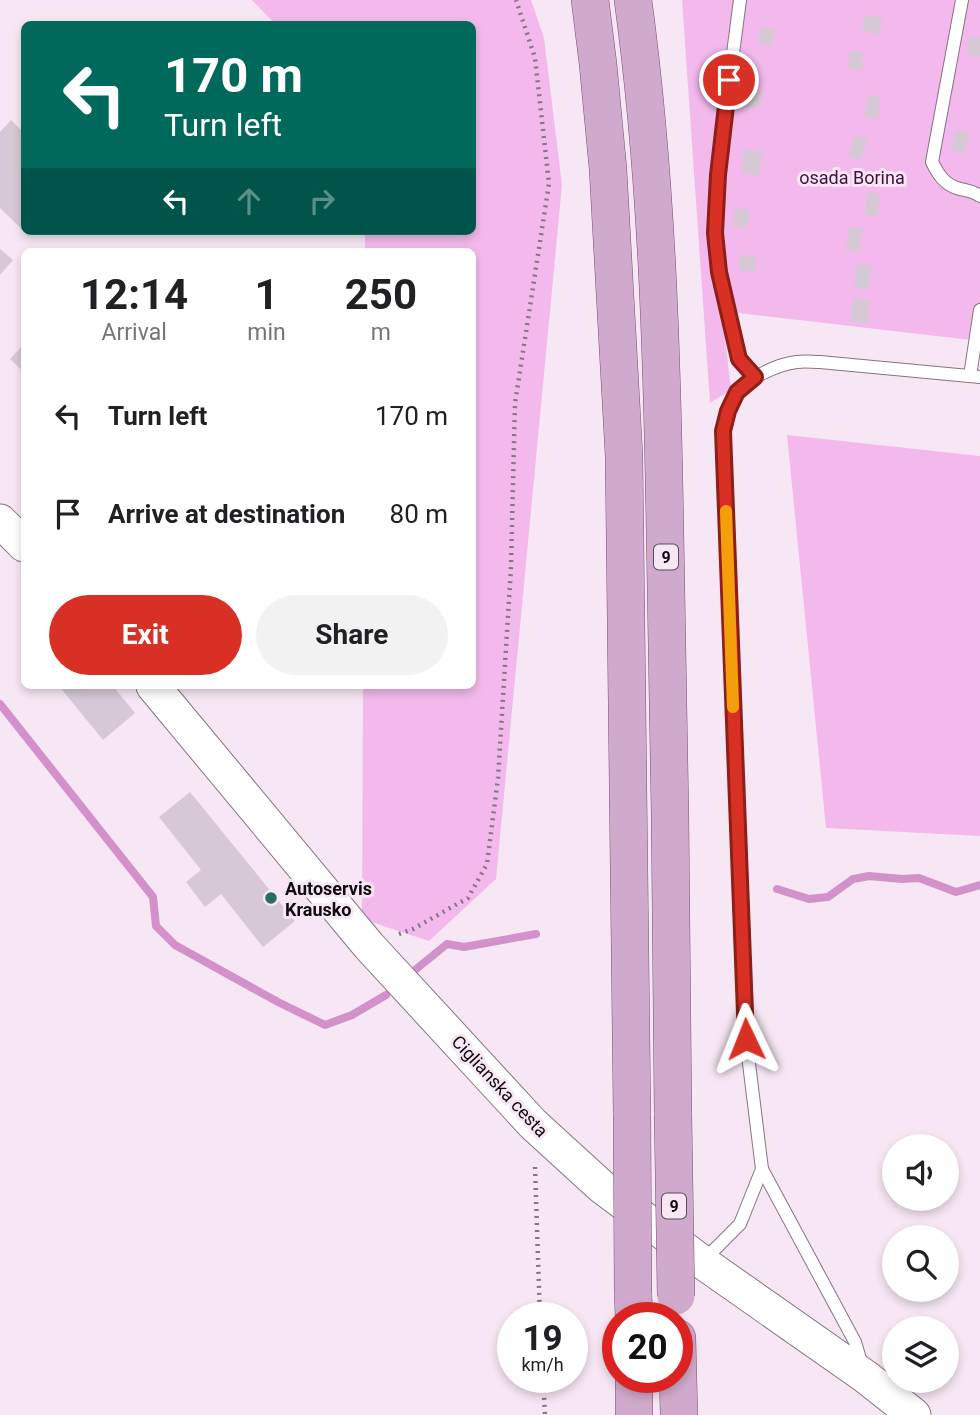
<!DOCTYPE html>
<html lang="en">
<head>
<meta charset="utf-8">
<style>
  body { margin:0; font-family:Roboto,sans-serif; background:#f2f2f2; color:#202124; height:100vh; display:flex; flex-direction:column; font-size:26px; white-space:nowrap }
  * { box-sizing:border-box; margin:0 }
  p { font-size:23px; color:#757577 }
  .icon { flex:none; width:38px; height:38px; fill:none; stroke:currentColor; stroke-width:2; stroke-linecap:round; stroke-linejoin:round }
  .map { position:relative; flex:1; overflow:hidden }
  .sheet { position:absolute; left:21px; top:248px; width:455px; height:441px; display:flex; flex-direction:column; background:#fff; border-radius:10px; box-shadow:0 4px 10px #0003 }
  .sheet>* { flex:none }
  .top-card { position:absolute; left:21px; top:21px; width:455px; height:214px; border-radius:10px; box-shadow:0 4px 10px #0003; background:#00695c; color:#fff; overflow:hidden }
  .controls { position:absolute; left:882px; top:1134px; display:grid; gap:14px }
  .controls a { display:grid; place-items:center; width:77px; height:77px; border-radius:50%; background:#fff; box-shadow:0 4px 10px #0003; font-size:35px }
  .speed { position:absolute; left:497px; top:1302px; display:flex; gap:14px; font-size:35px; font-weight:700; text-align:center }
  .speed>* { display:grid; place-content:center; width:91px; height:91px; border-radius:50%; background:#fff; box-shadow:0 4px 10px #0003; line-height:1 }
  .speed small { font-size:18px; font-weight:400 }
  .speed .limit { border:10px solid #d22; background:#fff; color:#111 }
  .pin { position:absolute; display:grid; place-items:center; width:60px; height:60px; color:#fff; margin:-30px; border:4px solid #fff; border-radius:50%; box-shadow:0 2px 7px #0007 }
  .me { position:absolute; width:77px; margin:-38px; rotate:358deg; stroke-linejoin:round; filter:drop-shadow(0 0 5px #0008) }
  .turn { display:flex; align-items:center; gap:24px; height:147px; padding:0 28px; font-size:32px }
  .turn .icon { width:91px; height:91px; stroke-width:2.5 }
  .turn b { display:block; font-size:49px; line-height:60px }
  .lanes { display:flex; align-items:center; height:66px; padding:0 28px; background:#0003; justify-content:center; gap:35px; direction:ltr }
  .lanes .off { opacity:.35 }
  .eta { display:flex; justify-content:space-evenly; align-items:center; height:119px; text-align:center }
  .eta b { font-size:42px; font-weight:700; line-height:49px }
  .button { display:flex; gap:14px; margin-top:auto; padding:14px 28px }
  .button a { flex:1; height:80px; border-radius:42px; background:#d93025; color:#fff; font-size:28px; font-weight:700; line-height:80px; text-align:center }
  .button a+a { background:#f2f2f2; color:#202124 }
  ul { padding:0; list-style:none }
  li { display:flex; align-items:center; gap:21px; height:98px; padding:0 28px }
  li div { flex:1 }
  li b { display:block; font-size:26px }
  li em { font-style:normal }
  .map>svg:first-child { display:block }
  .green { fill:#f3b9ec }
  .lines { fill:none; stroke-linecap:round; stroke-linejoin:round }
  .stream { stroke:#d291cb; stroke-width:8 }
  .building { fill:#d7c8d5 }
  .lane-casing { stroke:#837581; stroke-width:14 }
  .secondary-casing { stroke:#837581; stroke-width:35 }
  .primary-casing { stroke:#794e74; stroke-width:38 }
  .path { stroke:#827881; stroke-width:4.5; stroke-dasharray:2 5; stroke-linecap:butt }
  .lane { stroke:#fff; stroke-width:12 }
  .secondary { stroke:#fff; stroke-width:33 }
  .primary { stroke:#d0aacc; stroke-width:37 }
  .primary-bridge-casing { stroke:#794e74; stroke-width:38; stroke-linecap:butt }
  .primary-bridge { stroke:#d0aacc; stroke-width:37 }
  .route-casing { stroke:#8d1f18; stroke-width:18 }
  .route { stroke:#d93025; stroke-width:12 }
  .slow { stroke:#f59e0b; stroke-width:12 }
  .poi-dot { fill:#276d61; stroke:#f7e7f4; stroke-width:2.5 }
  .labels { text-anchor:middle; dominant-baseline:central; stroke-width:6; stroke-linejoin:round; paint-order:stroke }
  .shield { fill:#f7e7f4; stroke:#554d54; stroke-width:2 }
  .shield-label { font-size:16px; font-weight:bold; fill:#100b10 }
  .park-label { font-size:18px; fill:#470c44; stroke:#f7e7f4 }
  .poi-label { font-size:18px; font-weight:bold; fill:#100b10; stroke:#f7e7f4; text-anchor:start }
  .street-label { font-size:18px; fill:#100b10; stroke:#f7e7f4 }
</style>
</head>
<body>
<div class="map">
<svg width="980" height="1415" viewBox="0 0 980 1415">
  <rect width="100%" height="100%" fill="#f7e7f4"/>
  <g class="green">
    <polygon points="252,0 531,0 544,38 562,185 496,879 429,941 362,919 363,686 472,686 472,252 365,252 365,231 472,231 472,24 275,24"/>
    <polygon points="682,0 980,0 980,341 722,311 731,390 710,403"/>
    <polygon points="787,435 980,456 980,836 826,828"/>
  </g>
  <g class="lines">
    <g class="stream">
      <polyline points="0,704 153,897 156,926 175,945 278,1002 325,1025 352,1015 386,995"/>
      <polyline points="777,889 809,899 828,897 853,879 869,876 902,879 919,878 956,892 980,885"/>
      <polyline points="415,970 447,944 464,947 536,934"/>
    </g>
  </g>
  <g class="building">
    <polygon points="865,15 882,17 879,35 862,31"/>
    <polygon points="760,27 775,29 772,46 758,44"/>
    <polygon points="970,37 980,38 980,57 967,54"/>
    <polygon points="850,50 863,52 862,71 848,67"/>
    <polygon points="748,89 762,91 760,108 746,107"/>
    <polygon points="868,94 880,98 878,119 864,117"/>
    <polygon points="11,120 24,133 24,231 34,231 29,236 0,208 0,132"/>
    <polygon points="955,130 970,133 965,153 952,150"/>
    <polygon points="854,136 868,139 861,160 848,157"/>
    <polygon points="743,150 762,151 760,175 742,174"/>
    <polygon points="867,192 880,194 878,217 865,215"/>
    <polygon points="735,208 750,211 747,228 732,226"/>
    <polygon points="849,227 863,228 859,252 846,248"/>
    <polygon points="0,249 13,260 0,275"/>
    <polygon points="740,255 756,256 755,271 739,270"/>
    <polygon points="857,264 872,266 868,289 854,288"/>
    <polygon points="853,298 870,300 867,324 850,322"/>
    <polygon points="24,344 24,372 10,359"/>
    <polygon points="59,686 113,686 135,713 103,740"/>
    <polygon points="190,792 295,921 263,947 221,894 205,907 186,882 201,870 159,817"/>
  </g>
  <g class="lines">
    <defs>
      <g id="lane">
        <polyline points="740,0 717,175 715,233 719,272 739,359 755,377"/>
        <path d="M962,0L932,162C938,174 944,184 957,188C966,191 972,190 980,196"/>
        <polyline points="970,376 980,310"/>
        <polyline points="703,1261 740,1224 762,1169"/>
        <path d="M862,1366L855,1342L762,1169L746,1039L723,431C726,418 729,406 736,395C747,378 778,364 797,362C805,361 812,362 820,362L980,377"/>
      </g>
      <g id="secondary">
        <polyline points="0,521 24,545"/>
        <polyline points="153,686 369,946 533,1124 602,1187 702,1262 866,1377 914,1415"/>
      </g>
      <g id="primary">
        <polyline points="590,0 598,64 608,169 624,456 632,1115"/>
        <path d="M633,0C657,176 662,354 665,532C669,726 672,921 673,1115"/>
        <polyline points="633,1293 634,1318"/>
        <polyline points="677,1338 679,1415"/>
        <polyline points="634,1377 634,1415"/>
      </g>
    </defs>
    <use href="#lane" class="lane-casing"/>
    <use href="#secondary" class="secondary-casing"/>
    <use href="#primary" class="primary-casing"/>
    <g class="path">
      <polyline points="399,934 413,929 468,898 487,864 498,778 511,567 515,403 549,184 535,58 516,0"/>
      <polyline points="535,1167 540,1318"/>
      <polyline points="543,1377 545,1415"/>
    </g>
    <use href="#lane" class="lane"/>
    <use href="#secondary" class="secondary"/>
    <use href="#primary" class="primary"/>
    <defs>
      <g id="primary-bridge">
        <polyline points="632,1115 633,1293"/>
        <polyline points="673,1115 676,1296"/>
      </g>
    </defs>
    <use href="#primary-bridge" class="primary-bridge-casing"/>
    <use href="#primary-bridge" class="primary-bridge"/>
  </g>
  <g class="lines">
    <defs>
      <polyline id="route" points="729,80 718,175 715,233 719,272 739,359 755,377 737,392 728,411 723,431 746,1039"/>
    </defs>
    <use href="#route" class="route-casing"/>
    <use href="#route" class="route"/>
    <polyline class="slow" points="726,511 733,707"/>
  </g>
  <circle class="poi-dot" cx="271" cy="898" r="7"/>
  <g class="labels">
    <g class="shield">
      <rect x="654" y="544.5" width="24" height="25" rx="5"/>
      <rect x="662" y="1193.5" width="24" height="25" rx="5"/>
    </g>
    <g class="shield-label">
      <text x="666" y="557">9</text>
      <text x="674" y="1206">9</text>
    </g>
    <g class="park-label">
      <text x="852" y="177">osada Borina</text>
    </g>
    <g class="poi-label">
      <text x="285" y="888">Autoservis<tspan x="285" dy="21">Krausko</tspan></text>
    </g>
    <g class="street-label">
      <text transform="translate(500 1086) rotate(47)">Ciglianska cesta</text>
    </g>
  </g>
</svg>
<div class="controls">
<a><svg class="icon" aria-label="sound" viewBox="0 0 24 24"><path d="M4 9h4l5-4v14l-5-4H4zM17 9q2 3 0 6"/></svg></a>
<a><svg class="icon" aria-label="search" viewBox="0 0 24 24"><circle cx="10" cy="10" r="6"/><path d="M15 15l6 6"/></svg></a>
<a><svg class="icon" aria-label="layers" viewBox="0 0 24 24"><path d="M12 4l9 5-9 5-9-5zM3 14l9 5 9-5"/></svg></a>
</div>
<div class="speed"><div>19<small>km/h</small></div><div class="limit">20</div></div>
<div class="pin" style="left:729px;top:80px;background:#d93025"><svg class="icon" aria-label="arrive" viewBox="0 0 24 24"><path d="M6 21V4h12l-3 4 3 4H6"/></svg></div>
<svg class="me" style="left:746px;top:1039px" viewBox="-20 -20 40 40"><path d="M0-17L14 15 0 8-14 15z" fill="#d93025" stroke="#fff" stroke-width="4"/></svg>
<div class="top-card">
<div class="turn"><svg class="icon" aria-label="left" viewBox="0 0 24 24"><path d="M17 20v-9H6M10 6l-5 5 5 5"/></svg><div><b>170 m</b>Turn left</div></div>
<div class="lanes"><svg class="icon" aria-label="left" viewBox="0 0 24 24"><path d="M17 20v-9H6M10 6l-5 5 5 5"/></svg><svg class="icon off" aria-label="ahead" viewBox="0 0 24 24"><path d="M12 20V5M6 11l6-6 6 6"/></svg><svg class="icon off" aria-label="right" viewBox="0 0 24 24"><path d="M7 20v-9h11M14 6l5 5-5 5"/></svg></div>
</div>
<section class="sheet">
<div class="eta">
<div><b>12:14</b><p>Arrival</p></div>
<div><b>1</b><p>min</p></div>
<div><b>250</b><p>m</p></div>
</div>
<ul>
<li><svg class="icon" aria-label="left" viewBox="0 0 24 24"><path d="M17 20v-9H6M10 6l-5 5 5 5"/></svg><div><b>Turn left</b></div><em>170 m</em></li>
<li><svg class="icon" aria-label="arrive" viewBox="0 0 24 24"><path d="M6 21V4h12l-3 4 3 4H6"/></svg><div><b>Arrive at destination</b></div><em>80 m</em></li>
</ul>
<div class="button"><a>Exit</a><a>Share</a></div>
</section>
</div>
</body>
</html>
